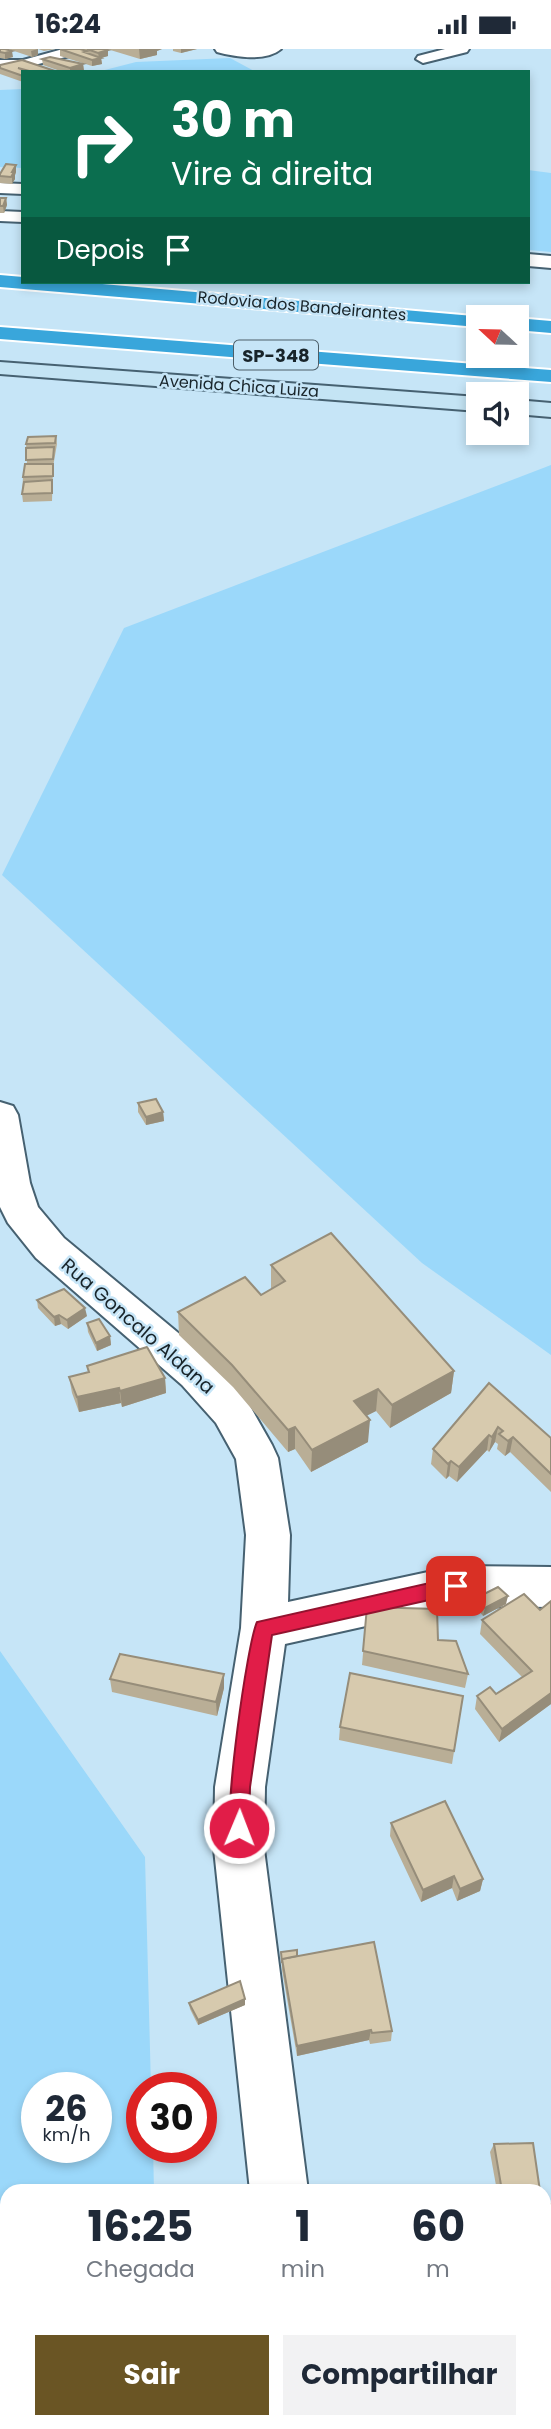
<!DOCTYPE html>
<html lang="pt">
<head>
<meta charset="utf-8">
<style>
  body { margin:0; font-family:Poppins,sans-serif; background:#f2f2f3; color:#1f2937; height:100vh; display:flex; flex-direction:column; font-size:26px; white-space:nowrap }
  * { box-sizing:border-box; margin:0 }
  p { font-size:23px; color:#747a83 }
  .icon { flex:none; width:38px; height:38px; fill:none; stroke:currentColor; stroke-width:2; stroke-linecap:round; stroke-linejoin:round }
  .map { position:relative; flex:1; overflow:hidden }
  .drawer { position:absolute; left:0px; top:2135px; width:551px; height:245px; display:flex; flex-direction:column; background:#fff; border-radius:21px 21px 0 0; box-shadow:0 4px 10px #0003 }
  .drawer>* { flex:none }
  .top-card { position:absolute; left:21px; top:21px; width:509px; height:214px; border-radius:0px; box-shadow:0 4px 10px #0003; background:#0b6e4f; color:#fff; overflow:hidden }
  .needle { width:46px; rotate:292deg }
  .controls { position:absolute; left:466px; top:256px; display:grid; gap:14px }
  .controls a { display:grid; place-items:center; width:63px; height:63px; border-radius:0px; background:#fff; box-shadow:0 4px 10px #0003; font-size:35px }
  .speed { position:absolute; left:21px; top:2023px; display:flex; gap:14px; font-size:35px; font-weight:700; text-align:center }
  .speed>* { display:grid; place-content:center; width:91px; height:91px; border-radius:50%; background:#fff; box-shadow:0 4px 10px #0003; line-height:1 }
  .speed small { font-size:18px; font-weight:400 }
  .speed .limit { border:10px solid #d22; background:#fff; color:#111 }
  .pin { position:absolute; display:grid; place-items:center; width:60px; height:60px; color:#fff; margin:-30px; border-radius:14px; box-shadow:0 4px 10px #0006 }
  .me { position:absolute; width:77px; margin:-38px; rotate:1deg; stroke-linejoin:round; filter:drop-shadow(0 0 5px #0008) }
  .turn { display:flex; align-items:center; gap:24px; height:147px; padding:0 35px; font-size:32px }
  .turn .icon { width:91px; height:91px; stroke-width:2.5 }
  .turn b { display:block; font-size:49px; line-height:60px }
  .then { display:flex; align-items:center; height:66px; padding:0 35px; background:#0003; gap:14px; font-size:26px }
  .eta { display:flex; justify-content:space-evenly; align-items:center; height:119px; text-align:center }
  .eta b { font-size:42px; font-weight:700; line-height:49px }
  .primary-button { display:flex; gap:14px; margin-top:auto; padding:14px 35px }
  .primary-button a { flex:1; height:80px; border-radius:0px; background:#6a5524; color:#fff; font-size:28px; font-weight:700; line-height:80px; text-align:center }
  .primary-button a+a { background:#f2f2f3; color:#1f2937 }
  .status { display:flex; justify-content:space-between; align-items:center; height:49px; padding:0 35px; background:#fff; direction:ltr }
  .status svg { height:19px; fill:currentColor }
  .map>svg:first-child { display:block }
  .green { fill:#9bd8fa; fill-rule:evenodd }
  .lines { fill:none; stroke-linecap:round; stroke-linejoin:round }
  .street-casing { stroke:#466171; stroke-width:4 }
  .secondary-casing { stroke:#466171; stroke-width:4 }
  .highway-casing { stroke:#fff; stroke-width:4 }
  .street { fill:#fff; fill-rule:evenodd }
  .secondary { fill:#c4e4f4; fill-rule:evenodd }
  .highway { fill:#39a6db; fill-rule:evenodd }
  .wall { fill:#b9ae96 }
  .shaded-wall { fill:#968d7a }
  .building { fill:#d7caae; stroke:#968d7a; stroke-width:2 }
  .route { fill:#e11d48; stroke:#92132f; stroke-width:2 }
  .labels { text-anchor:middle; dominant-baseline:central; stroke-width:5; stroke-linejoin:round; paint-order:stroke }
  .far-street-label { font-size:16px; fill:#18242a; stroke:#c6e5f7 }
  .shield { fill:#c6e5f7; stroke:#4c5e68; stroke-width:2 }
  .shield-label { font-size:18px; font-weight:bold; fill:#18242a }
  .street-label { font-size:19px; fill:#18242a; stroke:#c6e5f7 }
</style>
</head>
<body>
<div class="status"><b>16:24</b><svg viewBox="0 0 49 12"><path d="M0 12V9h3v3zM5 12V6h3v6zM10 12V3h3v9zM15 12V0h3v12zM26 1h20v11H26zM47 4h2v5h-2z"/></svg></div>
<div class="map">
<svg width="551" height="2380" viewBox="0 0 551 2380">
  <rect width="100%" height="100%" fill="#c6e5f7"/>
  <g class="green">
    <polygon points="230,9 256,23 97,23 136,13"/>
    <polygon points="23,40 23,119 0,118 0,41"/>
    <polygon points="528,121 551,124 551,203 529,201"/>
    <polygon points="551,416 551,1306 422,1214 2,826 124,579"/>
    <path d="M0,1602L145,1808L151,2039H142V2098H153L154,2142H7V2373H160V2380H0ZM37,2039H96V2098H37Z"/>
  </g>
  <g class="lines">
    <defs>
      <g id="street">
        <polygon points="63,0 87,0 85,3 23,19 0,19 0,11 23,11"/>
        <path d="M215,0H281C266,13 235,8 217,3Z"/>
        <polygon points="445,0 469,0 467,3 423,14 416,10 418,7"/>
        <polygon points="0,134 23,135 23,145 0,144"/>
        <polygon points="0,162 23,163 23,173 0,172"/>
        <polygon points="528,205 551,207 551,219 528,217"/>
        <polygon points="0,1053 13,1057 18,1066 30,1134 38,1158 64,1189 212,1312 246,1350 272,1396 278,1409 290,1486 288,1553 456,1517 551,1518 551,1558 456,1557 285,1595 265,1738 264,1800 308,2142 250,2142 214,1800 215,1738 241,1579 246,1486 236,1410 216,1374 182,1336 36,1209 8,1174 0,1158"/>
        <polygon points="276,2373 338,2373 339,2380 277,2380"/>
      </g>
      <g id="secondary">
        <polygon points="0,313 478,348 478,362 0,325"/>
        <polygon points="516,351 551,354 551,368 516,365"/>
      </g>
      <g id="highway">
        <polygon points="0,226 23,228 23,233 79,233 485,268 478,268 478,278 0,238"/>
        <polygon points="516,269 551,272 551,284 516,281"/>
        <polygon points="0,278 551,321 551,333 0,290"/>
      </g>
    </defs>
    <use href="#street" class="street-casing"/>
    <use href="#secondary" class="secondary-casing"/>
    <use href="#highway" class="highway-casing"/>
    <use href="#street" class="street"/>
    <use href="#secondary" class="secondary"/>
    <use href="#highway" class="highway"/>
  </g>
  <g class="wall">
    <polygon points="0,0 13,8 5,10 0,9"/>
    <polygon points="8,0 56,0 44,2 38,0 38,6 32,8"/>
    <polygon points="60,0 104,0 108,7 101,9 102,15 92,17 60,7"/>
    <polygon points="107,0 162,0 157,2 157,6 140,10"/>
    <polygon points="173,0 197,0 181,4 173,2"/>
    <polygon points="42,10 83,15 84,22 79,23 63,23 43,16"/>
    <polygon points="0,16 23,23 23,33 0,25"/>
    <polygon points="16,123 15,126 15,130 12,135 0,134 0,125"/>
    <polygon points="0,149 6,149 7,156 4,164 0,164"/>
    <polygon points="56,387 57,395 53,418 52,452 23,453 22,445 23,428 27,415 26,395"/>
    <polygon points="138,1054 163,1063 164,1072 146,1076 138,1063"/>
    <polygon points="271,1216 454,1322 451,1344 390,1379 376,1362 366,1367 368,1393 311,1423 295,1400 288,1403 233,1338 179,1286 178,1263 261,1246 272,1240 271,1239"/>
    <polygon points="37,1251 87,1267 68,1280 61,1275 55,1277 38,1259"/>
    <polygon points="87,1274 110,1287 111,1296 97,1302 88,1283"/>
    <polygon points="87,1317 165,1329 166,1344 122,1358 121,1354 79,1363 72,1344 69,1328 88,1323"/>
    <polygon points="489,1334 551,1389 551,1443 510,1403 505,1407 497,1400 498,1395 495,1393 489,1403 487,1401 457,1433 449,1427 446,1430 431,1415 433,1400"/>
    <polygon points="476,1549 506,1555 483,1567 475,1557"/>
    <polygon points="551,1552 551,1655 499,1693 475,1660 477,1647 496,1645 522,1628 480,1585 482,1571 540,1561"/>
    <polygon points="367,1558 468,1625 465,1639 362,1616"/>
    <polygon points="224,1625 224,1639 217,1667 112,1643 110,1630"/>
    <polygon points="463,1647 452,1715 339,1691 340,1678"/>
    <polygon points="391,1774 483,1830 480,1842 457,1852 452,1839 421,1853 390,1787"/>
    <polygon points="281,1903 297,1907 392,1982 391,1992 370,1995 369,1991 297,2007 282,1921"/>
    <polygon points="189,1954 245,1956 198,1976 190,1960"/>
    <polygon points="494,2095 540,2142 497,2142 490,2103"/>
    <polygon points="544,2155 551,2155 551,2201 544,2202"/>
  </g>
  <g class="shaded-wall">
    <polygon points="38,0 38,6 32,8 31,2"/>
    <polygon points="139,0 162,0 157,2 157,6 140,10"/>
    <polygon points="181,0 197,0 181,4"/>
    <polygon points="108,1 108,7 101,9 102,15 92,17 92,11 99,9 98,4"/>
    <polygon points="12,2 13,8 5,10 5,4"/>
    <polygon points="83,15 84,22 70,23 70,19"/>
    <polygon points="16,116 16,123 15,126 15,130 12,135 12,123"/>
    <polygon points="6,149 7,156 4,164 3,157"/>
    <polygon points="163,1063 164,1072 146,1076 146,1068"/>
    <polygon points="85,1259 87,1267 68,1280 67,1271"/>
    <polygon points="59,1266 61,1275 55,1277 54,1268"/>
    <polygon points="110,1287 111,1296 97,1302 96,1294"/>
    <polygon points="454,1322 451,1344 390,1379 392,1356"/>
    <polygon points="165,1329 166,1344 122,1358 120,1342"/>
    <polygon points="119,1339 121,1354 79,1363 77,1348"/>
    <polygon points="378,1340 376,1362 352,1374 354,1352"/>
    <polygon points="370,1371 368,1393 311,1423 312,1401"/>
    <polygon points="295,1378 295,1400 288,1403 288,1381"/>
    <polygon points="498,1378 495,1393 489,1403 492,1388"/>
    <polygon points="489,1386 487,1401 457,1433 459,1418"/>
    <polygon points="513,1388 510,1403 505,1407 508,1392"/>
    <polygon points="451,1412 449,1427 446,1430 448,1415"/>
    <polygon points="508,1547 506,1555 483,1567 485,1559"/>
    <polygon points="224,1625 224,1639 217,1667 216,1653"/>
    <polygon points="551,1644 551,1655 499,1693 502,1680"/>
    <polygon points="454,1827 452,1839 421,1853 423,1841"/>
    <polygon points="483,1830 480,1842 457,1852 460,1840"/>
    <polygon points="245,1950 245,1956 198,1976 198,1971"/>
    <polygon points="371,1981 369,1991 297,2007 297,1997"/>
  </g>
  <g class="building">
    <polygon points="0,0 5,0 12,2 5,4 0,3"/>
    <polygon points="60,0 80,0 87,2 84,3 101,9 92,11"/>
    <polygon points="87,0 104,0 108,1 98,4"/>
    <polygon points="50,8 83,15 70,19 42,10"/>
    <polygon points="22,11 58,23 33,23 18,19 30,23 23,23 23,27 0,19 0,16"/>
    <polygon points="6,115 16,116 12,123 14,123 11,128 0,127 0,125"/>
    <polygon points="0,149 6,149 3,157 0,157"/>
    <polygon points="56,387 55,394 26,395 28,388"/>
    <polygon points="54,398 53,410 26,411 26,399"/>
    <polygon points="25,415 53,415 53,427 23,428"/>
    <polygon points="52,431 52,444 22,445 24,433"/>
    <polygon points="156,1050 163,1063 146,1068 138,1054"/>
    <polygon points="331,1184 454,1322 392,1356 378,1340 354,1352 370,1371 312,1401 295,1378 288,1381 232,1316 178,1263 245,1228 261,1246 285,1232 271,1216"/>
    <polygon points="64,1240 85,1259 67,1271 59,1266 54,1268 37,1251"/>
    <polygon points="99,1270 110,1287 96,1294 87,1274"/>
    <polygon points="147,1298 165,1329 120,1342 119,1339 77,1348 69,1328 89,1323 87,1317"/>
    <polygon points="489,1334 551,1389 551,1425 513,1388 508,1392 499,1385 503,1382 498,1378 492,1388 489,1386 459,1418 451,1412 448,1415 433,1400"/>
    <polygon points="498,1538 508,1547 485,1559 476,1549"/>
    <polygon points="524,1545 540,1561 551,1552 551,1644 502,1680 477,1647 490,1638 496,1645 532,1622 482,1571"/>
    <polygon points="367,1558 437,1560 438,1591 456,1592 468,1625 363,1602"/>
    <polygon points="120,1605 224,1625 216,1653 110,1630"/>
    <polygon points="350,1624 463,1647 454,1702 340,1678"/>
    <polygon points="445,1752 483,1830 460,1840 454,1827 423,1841 391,1774"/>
    <polygon points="374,1893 392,1982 372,1984 371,1981 297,1997 282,1910"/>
    <polygon points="297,1901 297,1907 282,1910 282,1914 281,1903"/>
    <polygon points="240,1932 245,1950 198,1971 189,1954"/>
    <polygon points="533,2094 540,2142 502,2142 494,2095"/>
    <polygon points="544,2155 551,2155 551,2195 544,2196"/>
  </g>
  <path class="route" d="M456,1528L463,1531L466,1537L463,1543L456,1545L272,1586L250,1738L249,1779L246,1786L239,1789L232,1786C223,1767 247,1595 257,1573Z"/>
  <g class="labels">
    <g class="far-street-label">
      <text transform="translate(302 257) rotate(5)">Rodovia dos Bandeirantes</text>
      <text transform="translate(239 337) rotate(4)">Avenida Chica Luiza</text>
    </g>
    <rect class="shield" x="234" y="291.5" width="84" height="29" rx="5"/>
    <g class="shield-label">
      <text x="276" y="306">SP-348</text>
    </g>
    <g class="street-label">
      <text transform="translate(138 1277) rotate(41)">Rua Goncalo Aldana</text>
    </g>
  </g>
</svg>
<div class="controls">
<a><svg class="needle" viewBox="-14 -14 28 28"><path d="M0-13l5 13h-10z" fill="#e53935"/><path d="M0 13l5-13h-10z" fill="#747a83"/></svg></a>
<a><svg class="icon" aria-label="sound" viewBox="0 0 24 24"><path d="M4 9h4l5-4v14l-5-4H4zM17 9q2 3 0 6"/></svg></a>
</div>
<div class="speed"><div>26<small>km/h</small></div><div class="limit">30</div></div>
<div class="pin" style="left:456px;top:1537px;background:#d93025"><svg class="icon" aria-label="arrive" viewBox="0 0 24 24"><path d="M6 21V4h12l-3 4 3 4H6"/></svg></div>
<svg class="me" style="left:239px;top:1779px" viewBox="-20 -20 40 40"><circle r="17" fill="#e11d48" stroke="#fff" stroke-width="3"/><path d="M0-11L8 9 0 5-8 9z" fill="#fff"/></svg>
<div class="top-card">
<div class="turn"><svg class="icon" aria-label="right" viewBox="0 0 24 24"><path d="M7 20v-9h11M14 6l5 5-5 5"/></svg><div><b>30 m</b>Vire à direita</div></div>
<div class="then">Depois<svg class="icon" aria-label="arrive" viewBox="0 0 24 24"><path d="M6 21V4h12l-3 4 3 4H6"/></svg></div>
</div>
<section class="drawer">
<div class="eta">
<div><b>16:25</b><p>Chegada</p></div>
<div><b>1</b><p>min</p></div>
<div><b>60</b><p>m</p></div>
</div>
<div class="primary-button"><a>Sair</a><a>Compartilhar</a></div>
</section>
</div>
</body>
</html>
